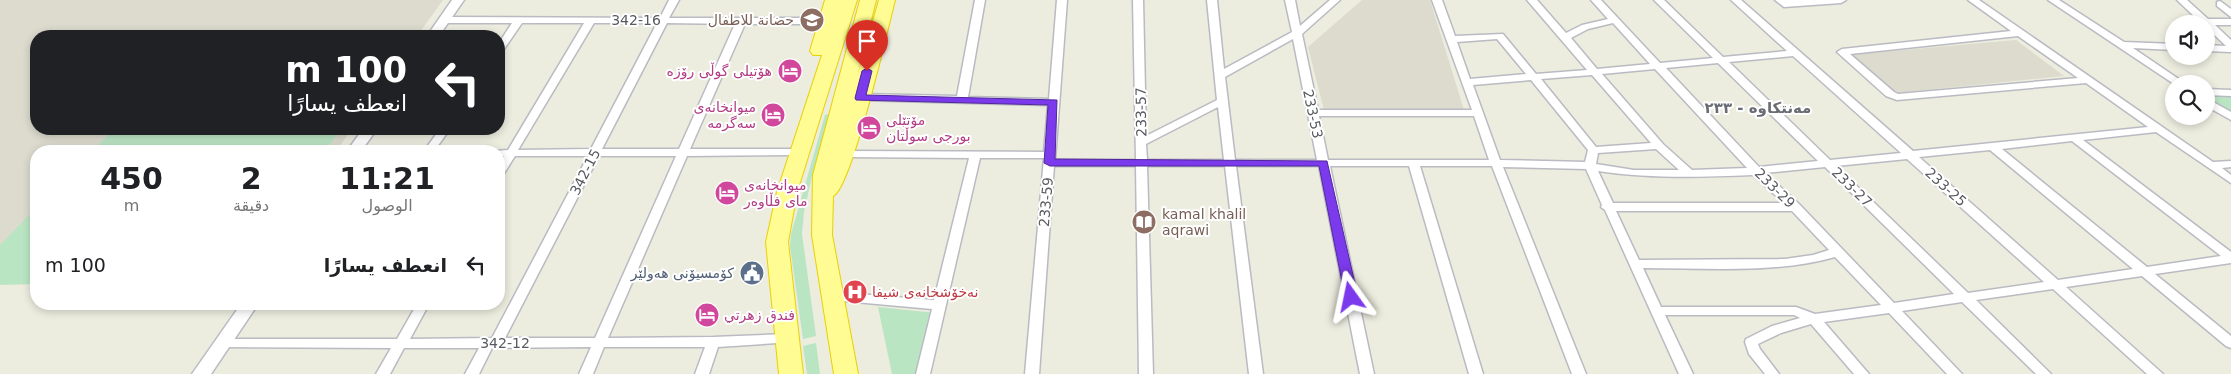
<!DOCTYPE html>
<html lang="ar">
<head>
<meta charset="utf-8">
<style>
  body { margin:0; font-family:"DejaVu Sans","Noto Sans Arabic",sans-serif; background:#f6f6f6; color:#202124; direction:rtl; height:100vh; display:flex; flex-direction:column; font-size:19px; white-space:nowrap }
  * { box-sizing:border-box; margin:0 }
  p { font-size:16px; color:#757577 }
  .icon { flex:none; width:28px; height:28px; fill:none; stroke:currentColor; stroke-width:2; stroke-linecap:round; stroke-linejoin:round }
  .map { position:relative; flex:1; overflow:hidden; direction:ltr }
  .drawer { position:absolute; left:30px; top:145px; width:475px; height:165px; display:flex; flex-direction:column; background:#fff; border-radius:20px; box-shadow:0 2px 8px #0003; direction:rtl }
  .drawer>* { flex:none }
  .top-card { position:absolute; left:30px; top:30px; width:475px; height:105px; border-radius:20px; box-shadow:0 2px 8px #0003; direction:rtl; background:#202124; color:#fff; overflow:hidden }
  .tools { position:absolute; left:2165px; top:15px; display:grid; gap:10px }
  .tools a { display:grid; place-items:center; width:50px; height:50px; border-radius:50%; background:#fff; box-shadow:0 2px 8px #0003; font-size:25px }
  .pin { position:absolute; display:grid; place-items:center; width:42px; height:42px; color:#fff; margin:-51px -21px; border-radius:50% 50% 50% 0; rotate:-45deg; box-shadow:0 0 5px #0007 }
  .pin .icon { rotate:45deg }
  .me { position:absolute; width:55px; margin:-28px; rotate:348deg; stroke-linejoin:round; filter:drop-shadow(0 0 4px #0008) }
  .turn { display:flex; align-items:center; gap:18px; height:105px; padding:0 15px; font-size:22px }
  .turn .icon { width:65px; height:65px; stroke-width:2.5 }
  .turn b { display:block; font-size:35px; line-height:42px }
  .eta { display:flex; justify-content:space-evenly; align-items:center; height:85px; text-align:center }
  .eta b { font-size:30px; font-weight:600; line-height:35px }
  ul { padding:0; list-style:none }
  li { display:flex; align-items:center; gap:15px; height:70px; padding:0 15px }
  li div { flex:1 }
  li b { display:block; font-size:19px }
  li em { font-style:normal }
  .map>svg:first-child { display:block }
  .education { fill:#dcdbce }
  .green { fill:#bae5c3 }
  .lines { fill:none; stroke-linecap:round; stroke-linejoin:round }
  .minor-casing { stroke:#babbc2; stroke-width:3 }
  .tertiary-casing { stroke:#babbc2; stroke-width:3 }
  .trunk-casing { stroke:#ebd000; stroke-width:2 }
  .minor { fill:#fff; fill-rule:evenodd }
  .tertiary { fill:#fff; fill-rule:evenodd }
  .trunk { fill:#fefc92; fill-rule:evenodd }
  .route { fill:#7c3aed; stroke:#51269a }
  .labels { text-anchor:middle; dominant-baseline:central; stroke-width:4; stroke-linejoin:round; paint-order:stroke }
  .street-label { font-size:14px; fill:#585a61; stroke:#fff }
  .education-label { font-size:14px; fill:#785e54; stroke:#fff; text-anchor:end }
  .hotel-label { font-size:14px; fill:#b23c85; stroke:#fff; text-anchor:start }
  .service-label { font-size:14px; fill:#4e5e75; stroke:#fff; text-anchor:end }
  .health-label { font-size:14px; fill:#be3a42; stroke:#fff; text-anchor:start }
  .neighbourhood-label { font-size:15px; font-weight:bold; fill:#696c73; stroke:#fff }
</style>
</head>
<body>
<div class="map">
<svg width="2231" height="374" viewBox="0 0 2231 374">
  <rect width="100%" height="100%" fill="#ececdf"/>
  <g class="education">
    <polygon points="0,0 443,0 417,36 36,36 36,129 352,129 336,151 36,151 36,280 0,281"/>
    <polygon points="1362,0 1430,0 1464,110 1324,110 1308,47"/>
    <polygon points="2016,40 2064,76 1896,93 1847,55"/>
  </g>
  <g class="green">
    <polygon points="2206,93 2231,94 2231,114 2206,97"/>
    <polygon points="829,114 812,176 804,212 802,234 816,336 803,339 790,246 791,234 825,115"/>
    <polygon points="114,129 341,129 325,151 92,151"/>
    <polygon points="36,208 36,284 0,285 0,245"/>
    <polygon points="878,307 936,313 919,374 892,374"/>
    <polygon points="816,343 820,374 807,374 803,346"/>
  </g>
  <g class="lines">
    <defs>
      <g id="minor">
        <path d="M669,0H679L669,18H827L832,21L827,24H745L690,149H800L805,152L800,155L687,156L608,338L713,337L787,334L792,336L793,339L792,342L718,347L709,374H695L705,347H604L593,374H579L591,347L492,348L479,374H465L479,348H404L390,374H376L391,348L217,347L215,344L217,341L222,339H397L417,304H429L410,339L492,338L588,156H515L503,175L499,176V164L504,156H499V151H495L508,150L584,23H522L502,52L499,53V43L512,23H445L440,20L445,17L660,18ZM594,23H657L591,149L518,150ZM667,23L735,24L679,149H602ZM599,156H676L595,338H505Z"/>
        <path d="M975,0H985L968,97L1049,99L1057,0H1067L1055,160H1136L1133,0H1143L1146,136L1217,100L1207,0H1217L1224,69L1292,32L1285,0H1295L1300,26L1330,0H1340L1302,34L1318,110H1472L1432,0H1442L1455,36L1503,34L1536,74L1587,70L1527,0H1537L1566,33L1582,25L1608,19L1591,0H1601L1660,63L1713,58L1654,0H1664L1723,57L1787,51L1731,0H1741L1913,151L2148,127L2086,83L1897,100L1886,96L1837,52L1842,49L2011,31L1968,0H1979L2213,162L2231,161V167L2222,168L2231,175V183L2156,132L2083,140L2231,252V263L2155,274L2231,336V348L2226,346L2142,276L2066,287L2163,374H2147L2053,289L1976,300L2051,374H2036L1962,302L1902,311L1962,374H1947L1889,313L1824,322L1869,374H1854L1811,324L1781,333L1758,344L1760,349L1779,374H1765L1749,354L1745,342L1746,339L1772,326L1800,318L1794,315H1665L1693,374H1679L1605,210L1601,207L1602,205L1586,169L1503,167L1586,374H1572L1492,166H1420L1483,374H1469L1409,166H1330L1374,374H1360L1319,166H1236L1263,374H1249L1225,166H1147L1153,374H1139L1136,166H1054L1039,374H1025L1044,158H980L930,374H916L932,309L833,300L829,299L827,296L829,293L833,292L934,300L969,158L845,157L840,154L845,151L1044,152L1048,105L860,100L855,97L860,94L957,96ZM1613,23L1650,64L1597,69L1571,38L1588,29ZM2018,36L2078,78L1898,94L1894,92L1850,54ZM1293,39L1317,160H1235L1225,77ZM1497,39L1526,74L1470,79L1457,42ZM1793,56L1901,153L1830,160L1729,62ZM1718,63L1818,161L1759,167L1666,68ZM1655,69L1747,168L1692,170L1663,144L1602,74ZM1592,75L1651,143L1596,147L1541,79ZM1531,80L1588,150L1585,162L1500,160L1473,85ZM1218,107L1224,160H1147L1146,144ZM1319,116H1474L1489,160H1328ZM2072,141L2221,256L2147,267L2002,149ZM1656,149L1679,170H1634L1596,164L1598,153ZM1990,150L2133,269L2058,280L1919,157ZM1907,159L2044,282L1968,293L1836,166ZM1825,167L1954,294L1894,303L1799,204L1765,173ZM1598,171C1650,179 1700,177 1753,175L1784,203H1613ZM1616,211H1792L1829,250L1813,255L1785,259L1639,260ZM1835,257L1881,305L1815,314L1796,307H1661L1643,268C1705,268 1776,274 1835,257Z"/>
        <polygon points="1775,0 1846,0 1841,3 1784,7"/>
        <polygon points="2048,0 2059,0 2124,42 2174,44 2174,50 2133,48 2186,84 2174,84"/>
        <polygon points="2177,0 2187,0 2208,19 2231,19 2231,25 2215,25 2231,40 2231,52 2206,51 2206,45 2226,46 2206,27 2206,24 2202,24"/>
        <polygon points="2220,1 2231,9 2231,17 2217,6 2217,2"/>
        <polygon points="2206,89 2231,90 2231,96 2206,95"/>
        <polygon points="2206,98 2231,112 2231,120 2206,106"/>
        <polygon points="440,129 450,129 434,151 424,151"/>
      </g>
      <g id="tertiary">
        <polygon points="452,0 464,0 439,36 427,36"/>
        <polygon points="363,129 377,129 361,151 347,151"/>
        <polygon points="241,304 258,304 211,374 192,374"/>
      </g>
      <g id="trunk">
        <polygon points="825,0 857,0 797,192 788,242 803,374 779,374 766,242 777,192 822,55 813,55 810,51"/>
        <path d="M860,0H876L857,77L879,0H895C888,27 851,190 833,196L832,235L858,374H834L812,235L813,175Z"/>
      </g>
    </defs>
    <use href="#minor" class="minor-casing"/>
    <use href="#tertiary" class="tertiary-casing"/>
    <use href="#trunk" class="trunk-casing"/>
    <use href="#minor" class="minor"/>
    <use href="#tertiary" class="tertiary"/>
    <use href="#trunk" class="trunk"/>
  </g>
  <polygon class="route" points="867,68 872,71 866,95 1057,100 1055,159 1327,161 1358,297 1351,302 1345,297 1319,166 1050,166 1044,163 1048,105 856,100 855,98 862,71"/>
  <defs>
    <symbol id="school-disc" viewBox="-11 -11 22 22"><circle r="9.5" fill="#8d6e63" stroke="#fff"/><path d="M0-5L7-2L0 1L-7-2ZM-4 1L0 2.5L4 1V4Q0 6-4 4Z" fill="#fff"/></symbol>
    <symbol id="hotel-disc" viewBox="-11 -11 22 22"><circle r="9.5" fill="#d1479c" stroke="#fff"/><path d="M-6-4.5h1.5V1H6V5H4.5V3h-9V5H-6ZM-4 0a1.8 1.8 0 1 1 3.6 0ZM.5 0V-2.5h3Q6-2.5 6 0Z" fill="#fff"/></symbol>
    <symbol id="library-disc" viewBox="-11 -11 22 22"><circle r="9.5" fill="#8d6e63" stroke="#fff"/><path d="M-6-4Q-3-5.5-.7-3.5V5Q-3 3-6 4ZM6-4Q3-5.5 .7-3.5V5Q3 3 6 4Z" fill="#fff"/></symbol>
    <symbol id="civic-disc" viewBox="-11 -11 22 22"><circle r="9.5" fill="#5c6f8a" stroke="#fff"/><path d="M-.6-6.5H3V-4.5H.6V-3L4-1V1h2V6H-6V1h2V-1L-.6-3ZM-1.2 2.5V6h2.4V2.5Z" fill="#fff"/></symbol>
    <symbol id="hospital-disc" viewBox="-11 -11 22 22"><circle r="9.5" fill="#e0444e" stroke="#fff"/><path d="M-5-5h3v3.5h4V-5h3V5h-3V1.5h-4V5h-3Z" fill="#fff"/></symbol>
  </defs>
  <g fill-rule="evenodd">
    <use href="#school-disc" x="798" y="6" width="28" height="28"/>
    <use href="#hotel-disc" x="776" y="57" width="28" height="28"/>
    <use href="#hotel-disc" x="759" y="101" width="28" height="28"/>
    <use href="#hotel-disc" x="855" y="114" width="28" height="28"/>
    <use href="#hotel-disc" x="713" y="179" width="28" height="28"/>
    <use href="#library-disc" x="1130" y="208" width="28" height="28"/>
    <use href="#civic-disc" x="738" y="259" width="28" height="28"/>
    <use href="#hospital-disc" x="841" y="278" width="28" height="28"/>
    <use href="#hotel-disc" x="693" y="301" width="28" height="28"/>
  </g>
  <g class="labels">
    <g class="street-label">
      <text x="636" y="20">342-16</text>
      <text transform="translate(1141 112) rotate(-91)">233-57</text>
      <text transform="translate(1313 114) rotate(78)">233-53</text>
      <text transform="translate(585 172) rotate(-63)">342-15</text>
      <text transform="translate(1852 187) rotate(44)">233-27</text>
      <text transform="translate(1946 187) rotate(42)">233-25</text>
      <text transform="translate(1775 188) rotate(44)">233-29</text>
      <text transform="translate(1046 202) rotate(-85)">233-59</text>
      <text x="505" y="343">342-12</text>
    </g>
    <g class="education-label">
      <text x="794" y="20">حضانة للاطفال</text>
      <text x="1162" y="214" text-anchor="start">kamal khalil<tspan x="1162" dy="16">aqrawi</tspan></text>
    </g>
    <g class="hotel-label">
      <text x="772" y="71" text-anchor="end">هۆتیلی گوڵی رۆزه</text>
      <text x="756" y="107" text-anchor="end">میوانخانەی<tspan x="756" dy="16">سەگرمە</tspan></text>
      <text x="886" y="120">مۆتێلی<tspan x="886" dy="16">بورجی سوڵتان</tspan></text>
      <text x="744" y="185">میوانخانەی<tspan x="744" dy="16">مای فڵاوەر</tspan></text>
      <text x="724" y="315">فندق زهرتي</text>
    </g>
    <g class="service-label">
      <text x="734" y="273">کۆمسیۆنی هەولێر</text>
    </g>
    <g class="health-label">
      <text x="872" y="292">نەخۆشخانەی شیفا</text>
    </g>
    <g class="neighbourhood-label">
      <text x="1758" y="108">مەنتکاوە - ٢٣٣</text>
    </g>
  </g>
</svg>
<div class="tools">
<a><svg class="icon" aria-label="sound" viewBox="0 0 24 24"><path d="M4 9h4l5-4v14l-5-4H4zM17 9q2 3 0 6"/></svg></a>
<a><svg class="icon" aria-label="search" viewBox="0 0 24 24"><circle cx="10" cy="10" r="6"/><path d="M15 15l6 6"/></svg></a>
</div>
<div class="pin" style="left:867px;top:71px;background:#d93025"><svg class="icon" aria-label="arrive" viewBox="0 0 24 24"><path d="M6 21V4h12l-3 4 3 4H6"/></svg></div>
<svg class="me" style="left:1351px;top:297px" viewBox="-20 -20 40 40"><path d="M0-17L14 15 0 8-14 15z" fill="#7c3aed" stroke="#fff" stroke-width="4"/></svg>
<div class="top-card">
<div class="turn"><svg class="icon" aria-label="left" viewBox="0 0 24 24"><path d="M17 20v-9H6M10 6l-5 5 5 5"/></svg><div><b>100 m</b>انعطف يسارًا</div></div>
</div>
<section class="drawer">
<div class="eta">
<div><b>11:21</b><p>الوصول</p></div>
<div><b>2</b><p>دقيقة</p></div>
<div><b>450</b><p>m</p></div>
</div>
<ul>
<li><svg class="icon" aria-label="left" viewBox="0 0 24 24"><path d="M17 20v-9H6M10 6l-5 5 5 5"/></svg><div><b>انعطف يسارًا</b></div><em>100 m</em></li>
</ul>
</section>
</div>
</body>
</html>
